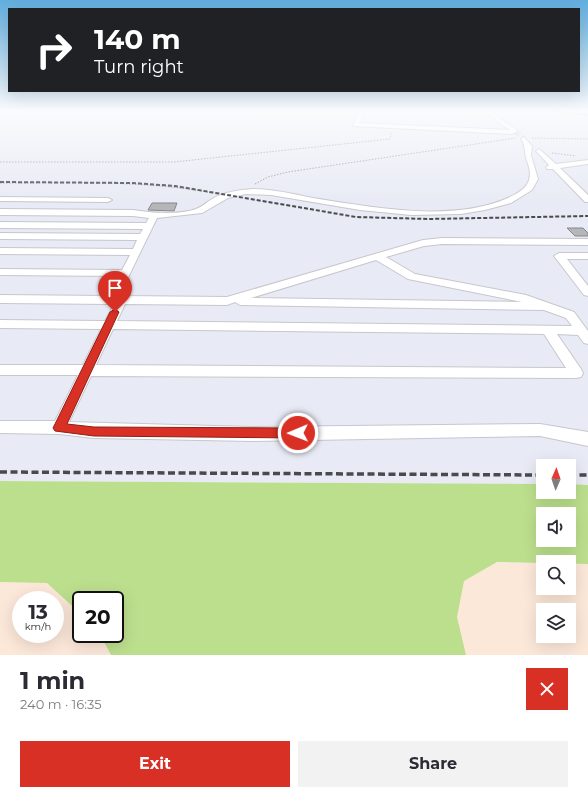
<!DOCTYPE html>
<html lang="en">
<head>
<meta charset="utf-8">
<style>
  body { margin:0; font-family:Montserrat,sans-serif; background:#f2f2f3; color:#2b2b33; height:100vh; display:flex; flex-direction:column; font-size:15px; white-space:nowrap }
  * { box-sizing:border-box; margin:0 }
  p { font-size:13px; color:#7c7c81 }
  .icon { flex:none; width:22px; height:22px; fill:none; stroke:currentColor; stroke-width:2; stroke-linecap:round; stroke-linejoin:round }
  .map { position:relative; height:655px; overflow:hidden }
  .panel { display:flex; flex-direction:column; background:#fff; flex:1 }
  .panel>* { flex:none }
  .guide { position:absolute; left:8px; top:8px; width:572px; height:84px; border-radius:0px; box-shadow:0 4px 16px #0002; background:#202124; color:#fff; overflow:hidden }
  .needle { width:26px; rotate:2deg }
  .controls { position:absolute; left:536px; top:459px; display:grid; gap:8px }
  .controls a { display:grid; place-items:center; width:40px; height:40px; border-radius:0px; background:#fff; box-shadow:0 4px 16px #0002; font-size:20px }
  .speed { position:absolute; left:12px; top:591px; display:flex; gap:8px; font-size:20px; font-weight:700; text-align:center }
  .speed>* { display:grid; place-content:center; width:52px; height:52px; border-radius:50%; background:#fff; box-shadow:0 4px 16px #0002; line-height:1 }
  .speed small { font-size:10px; font-weight:400 }
  .speed .limit { border:2px solid #111; border-radius:6px; background:#fff; color:#111 }
  .pin { position:absolute; display:grid; place-items:center; width:34px; height:34px; color:#fff; margin:-41px -17px; border-radius:50% 50% 50% 0; rotate:-45deg; box-shadow:0 0 4px #0007 }
  .pin .icon { rotate:45deg }
  .me { position:absolute; width:44px; margin:-22px; rotate:269deg; stroke-linejoin:round; filter:drop-shadow(0 0 3px #0008) }
  .turn { display:flex; align-items:center; gap:14px; height:84px; padding:0 20px; font-size:18px }
  .turn .icon { width:52px; height:52px; stroke-width:2.5 }
  .turn b { display:block; font-size:28px; line-height:34px }
  .round { display:grid; place-items:center; flex:none; width:42px; height:42px; border-radius:0px; background:#f2f2f3 }
  .summary { display:flex; align-items:center; justify-content:space-between; height:68px; padding:0 20px }
  h1 { font-size:24px; font-weight:700; line-height:30px }
  .action { display:flex; gap:8px; margin-top:auto; padding:8px 20px }
  .action a { flex:1; height:46px; border-radius:0px; background:#d93025; color:#fff; font-size:16px; font-weight:700; line-height:46px; text-align:center }
  .action a+a { background:#f2f2f3; color:#2b2b33 }
  .map>svg:first-child { display:block }
  .built { fill:#e8eaf5 }
  .industrial { fill:#fce8d9; fill-rule:evenodd }
  .green { fill:#bcdf8d; fill-rule:evenodd }
  .building { fill:#b5b6ba; stroke:#87888c }
  .lines { fill:none; stroke-linecap:round; stroke-linejoin:round }
  .minor-tunnel { stroke:#d4d5d9; stroke-width:6; stroke-dasharray:6 3; stroke-linecap:butt }
  .minor-casing { stroke:#c7c7cc; stroke-width:2 }
  .path { stroke:#97989b; stroke-width:1; stroke-dasharray:1.5 1.5; stroke-linecap:butt }
  .minor { fill:#fff; fill-rule:evenodd }
  .rail-far2 { stroke:#494a4b; stroke-width:1.5; stroke-dasharray:3 1.5; stroke-linecap:butt }
  .rail-far1 { stroke:#494a4b; stroke-width:2; stroke-dasharray:4 2; stroke-linecap:butt }
  .rail { stroke:#494a4b; stroke-width:3.5; stroke-dasharray:7 3.5; stroke-linecap:butt }
  .route { fill:#d93025; stroke:#8d1f18 }
</style>
</head>
<body>
<div class="map">
<svg width="588" height="655" viewBox="0 0 588 655">
  <rect width="100%" height="100%" fill="#f5f6fa"/>
  <polygon class="built" points="0,111 588,111 588,485 569,484 569,466 543,466 543,484 0,481"/>
  <path class="industrial" d="M0,556L543,563V588H569V563L588,564V655H0ZM21,600H55V634H21ZM81,600H115V634H81ZM543,610H569V636H543Z"/>
  <path class="green" d="M0,481L543,484V492H569V484L588,485V564L497,562L464,581L457,617L466,655H111L100,634H115V600H81V614L47,583L0,582ZM543,514H569V540H543Z"/>
  <g class="building">
    <polygon points="152,203 177,203 174,211 148,210"/>
    <polygon points="567,228 583,228 588,233 588,236 575,236"/>
  </g>
  <g class="lines">
    <polyline class="minor-tunnel" points="515,131 524,139"/>
    <defs>
      <g id="minor">
        <polygon points="360,111 366,111 359,123 510,130 483,111 489,111 518,131 511,134 353,126"/>
        <polygon points="405,111 411,111 412,117 408,117"/>
        <polygon points="573,111 588,111 588,114"/>
        <path d="M524,137L532,146L531,155L538,179L532,190L511,203L485,210L461,214L411,215L360,210L271,195L246,194L228,198L202,213L157,218L119,296L227,297L423,240L442,238L588,239V245L442,244L424,246L386,257L415,274L526,295L574,312L588,331V344L584,343L578,335L557,334L581,369L583,373L581,377L576,378L91,376L69,422L252,427L540,424L588,432V446L540,436L252,441L94,438L59,434L0,433V421H55L78,375H0V365H83L101,329L0,328V320L105,321L114,304L0,303V295L108,296L119,276L0,275V269L122,270L130,255L0,254V248L133,249L137,240L0,239V233L140,234L143,229L0,228V222L146,223L149,218L133,216L0,215V209L133,210C151,213 179,215 196,209C202,207 207,202 212,199C224,192 238,190 253,189C273,189 293,194 313,198C372,207 451,223 508,198C526,190 535,181 527,161C524,153 526,146 521,139ZM376,260L408,279L522,302L251,298ZM235,302L240,305L544,310L566,318L572,326L117,321L125,304L227,305ZM113,329L544,334L566,368L96,365Z"/>
        <polygon points="539,149 556,164 588,160 588,164 560,168 588,195 588,202 585,202 553,169 547,169 546,167 549,165 536,151"/>
        <polygon points="0,197 108,198 112,200 108,202 0,201"/>
        <polygon points="559,253 588,253 588,259 567,259 588,286 588,296 584,295 554,256"/>
      </g>
    </defs>
    <use href="#minor" class="minor-casing"/>
    <g class="path">
      <polyline points="532,138 588,139"/>
      <polyline points="552,153 576,156"/>
      <polyline points="0,162 174,162 390,139 391,133"/>
      <path d="M0,183C71,183 142,180 213,193"/>
      <polyline points="255,184 268,177 288,172 516,138"/>
    </g>
    <use href="#minor" class="minor"/>
    <polyline class="rail-far2" points="552,111 588,115"/>
    <polyline class="rail-far1" points="0,182 133,183 175,186 356,217 428,219 588,216"/>
    <g class="rail">
      <polyline points="0,472 543,475"/>
      <polyline points="569,475 588,475"/>
    </g>
  </g>
  <linearGradient id="sky" x2="0" y2="1"><stop stop-color="#61aedf"/><stop offset="0.55" stop-color="#fafbfd"/><stop offset="1" stop-color="#fafbfd" stop-opacity="0"/></linearGradient>
  <rect width="588" height="202" fill="url(#sky)"/>
  <polygon class="route" points="115,309 119,312 67,424 94,427 298,428 302,430 303,433 302,437 298,438 94,436 55,431 53,428 55,424 110,312"/>
</svg>
<div class="controls">
<a><svg class="needle" viewBox="-14 -14 28 28"><path d="M0-13l5 13h-10z" fill="#e53935"/><path d="M0 13l5-13h-10z" fill="#7c7c81"/></svg></a>
<a><svg class="icon" aria-label="sound" viewBox="0 0 24 24"><path d="M4 9h4l5-4v14l-5-4H4zM17 9q2 3 0 6"/></svg></a>
<a><svg class="icon" aria-label="search" viewBox="0 0 24 24"><circle cx="10" cy="10" r="6"/><path d="M15 15l6 6"/></svg></a>
<a><svg class="icon" aria-label="layers" viewBox="0 0 24 24"><path d="M12 4l9 5-9 5-9-5zM3 14l9 5 9-5"/></svg></a>
</div>
<div class="speed"><div>13<small>km/h</small></div><div class="limit">20</div></div>
<div class="pin" style="left:115px;top:312px;background:#d93025"><svg class="icon" aria-label="arrive" viewBox="0 0 24 24"><path d="M6 21V4h12l-3 4 3 4H6"/></svg></div>
<svg class="me" style="left:298px;top:433px" viewBox="-20 -20 40 40"><circle r="17" fill="#d93025" stroke="#fff" stroke-width="3"/><path d="M0-11L8 9 0 5-8 9z" fill="#fff"/></svg>
<div class="guide">
<div class="turn"><svg class="icon" aria-label="right" viewBox="0 0 24 24"><path d="M7 20v-9h11M14 6l5 5-5 5"/></svg><div><b>140 m</b>Turn right</div></div>
</div>
</div>
<section class="panel">
<div class="summary"><div><h1>1 min</h1><p>240 m · 16:35</p></div><a class="round" style="background:#d93025;color:#fff"><svg class="icon" aria-label="close" viewBox="0 0 24 24"><path d="M6 6l12 12M18 6L6 18"/></svg></a></div>
<div class="action"><a>Exit</a><a>Share</a></div>
</section>
</body>
</html>
